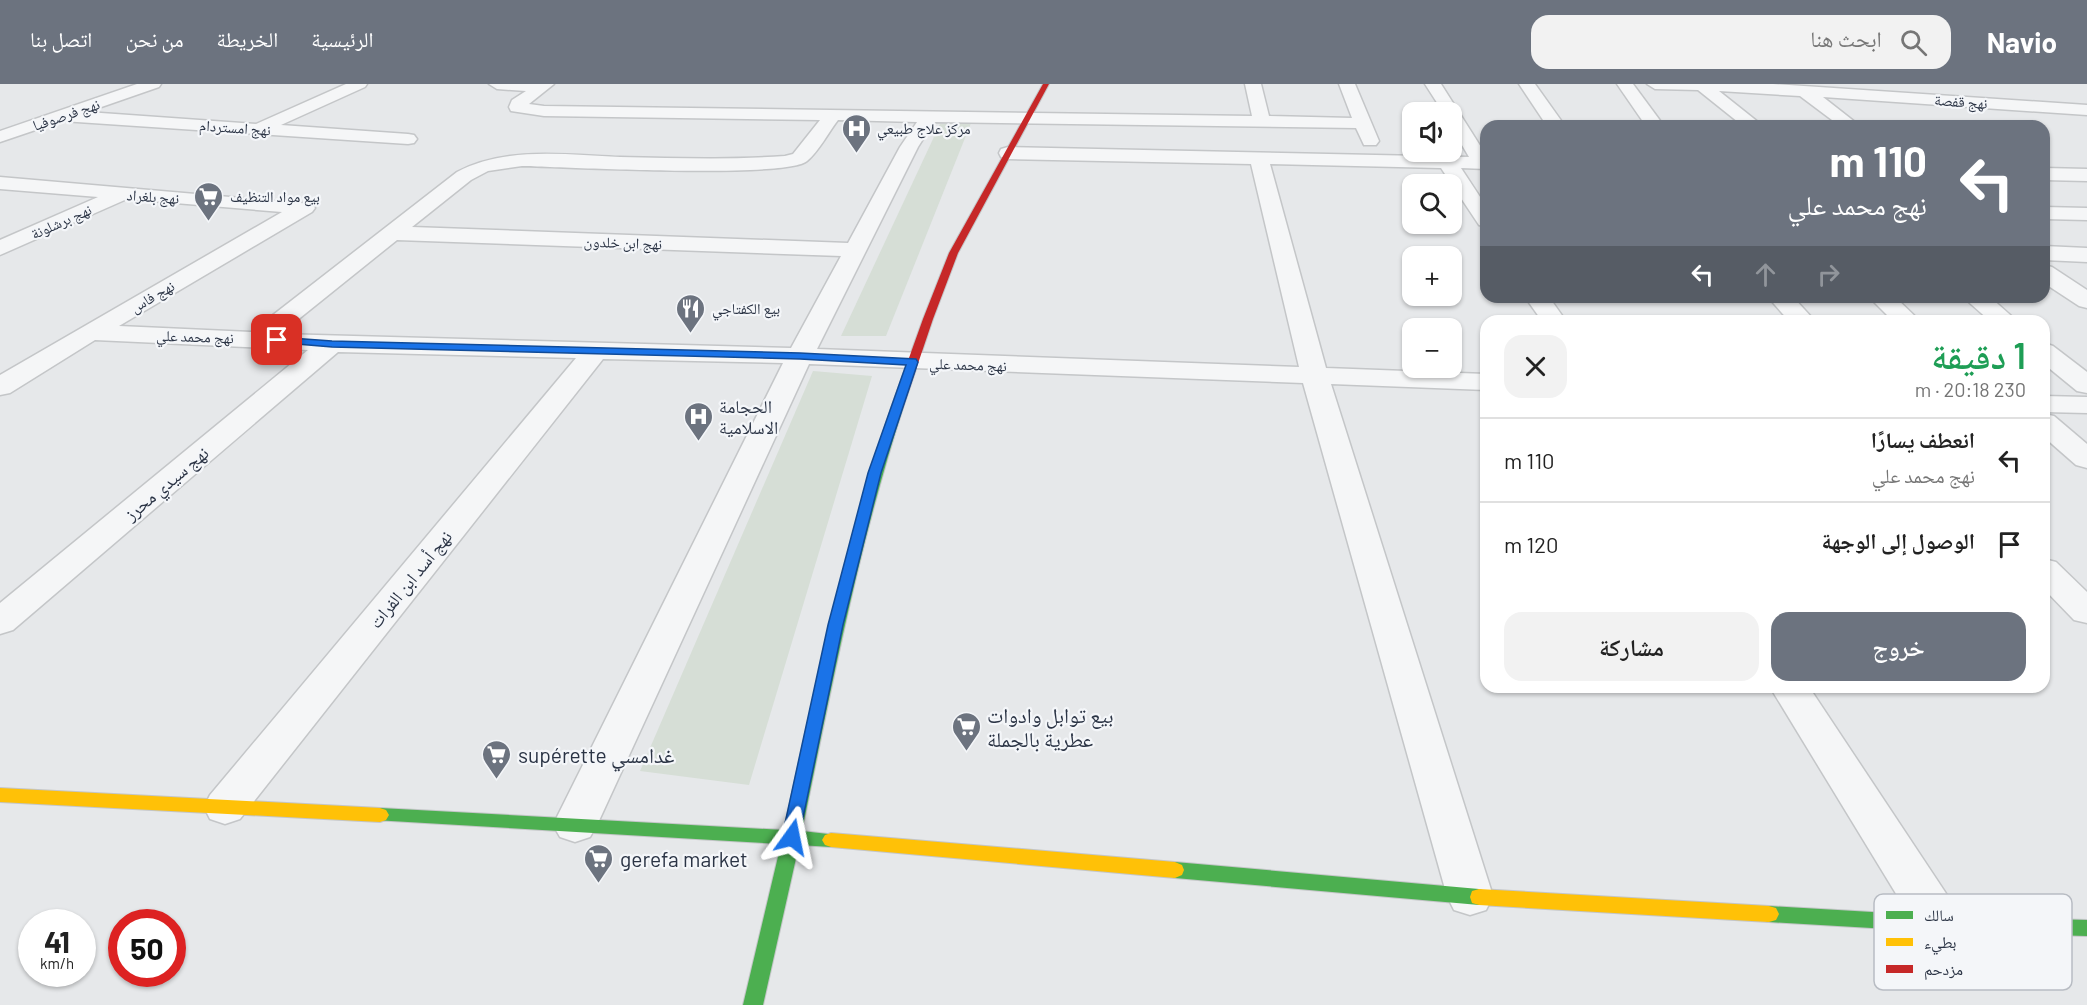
<!DOCTYPE html>
<html lang="ar">
<head>
<meta charset="utf-8">
<style>
  body { margin:0; font-family:Barlow,"Noto Naskh Arabic",sans-serif; background:#f2f2f2; color:#222; direction:rtl; height:100vh; display:flex; flex-direction:column; font-size:22px; white-space:nowrap }
  * { box-sizing:border-box; margin:0 }
  p { font-size:20px; color:#767676 }
  .icon { flex:none; width:33px; height:33px; fill:none; stroke:currentColor; stroke-width:2; stroke-linecap:round; stroke-linejoin:round }
  .map { position:relative; flex:1; overflow:hidden; direction:ltr }
  .side { position:absolute; left:1480px; top:231px; width:570px; height:378px; display:flex; flex-direction:column; background:#fff; border-radius:18px; box-shadow:0 2px 4px #0004; direction:rtl }
  .side>* { flex:none }
  .guide { position:absolute; left:1480px; top:36px; width:570px; height:183px; border-radius:18px; box-shadow:0 2px 4px #0004; direction:rtl; background:#6c737f; color:#fff; overflow:hidden }
  .controls { position:absolute; left:1402px; top:18px; display:grid; gap:12px }
  .controls a { display:grid; place-items:center; width:60px; height:60px; border-radius:12px; background:#fff; box-shadow:0 2px 4px #0004; font-size:30px }
  .speed { position:absolute; left:18px; top:825px; display:flex; gap:12px; font-size:30px; font-weight:700; text-align:center }
  .speed>* { display:grid; place-content:center; width:78px; height:78px; border-radius:50%; background:#fff; box-shadow:0 2px 4px #0004; line-height:1 }
  .speed small { font-size:15px; font-weight:400 }
  .speed .limit { border:9px solid #d22; background:#fff; color:#111 }
  .pin { position:absolute; display:grid; place-items:center; width:51px; height:51px; color:#fff; margin:-26px; border-radius:12px; box-shadow:0 3px 9px #0006 }
  .me { position:absolute; width:66px; margin:-33px; rotate:12deg; stroke-linejoin:round; filter:drop-shadow(0 0 4px #0008) }
  .turn { display:flex; align-items:center; gap:21px; height:126px; padding:0 24px; font-size:27px }
  .turn .icon { width:78px; height:78px; stroke-width:2.5 }
  .turn b { display:block; font-size:42px; line-height:51px }
  .lanes { display:flex; align-items:center; height:57px; padding:0 24px; background:#0003; justify-content:center; gap:30px; direction:ltr }
  .lanes .off { opacity:.35 }
  .round { display:grid; place-items:center; flex:none; width:63px; height:63px; border-radius:18px; background:#f2f2f2 }
  .summary { display:flex; align-items:center; justify-content:space-between; height:102px; padding:0 24px }
  h1 { font-size:36px; font-weight:600; line-height:45px; color:#1e9e55 }
  .primary-button { display:flex; gap:12px; margin-top:auto; padding:12px 24px }
  .primary-button a { flex:1; height:69px; border-radius:18px; background:#6c737f; color:#fff; font-size:24px; font-weight:600; line-height:69px; text-align:center }
  .primary-button a+a { background:#f2f2f2; color:#222 }
  ul { padding:0; list-style:none }
  li { display:flex; align-items:center; gap:18px; height:84px; padding:0 24px; border-top:2px solid #e0e0e0 }
  li div { flex:1 }
  li b { display:block; font-size:22px }
  li em { font-style:normal }
  header { display:flex; align-items:center; gap:36px; box-sizing:border-box; height:84px; padding:0 30px; background:#6c737f; color:#fff }
  header strong { font-size:28px }
  nav { display:flex; gap:33px; margin-inline-start:auto; font-size:21px }
  .search { width:420px; height:54px; background:#f2f2f2; display:flex; align-items:center; gap:15px; box-sizing:border-box; padding:0 21px; border-radius:18px; color:#767676; font-size:22px }
  .map>svg:first-child { display:block }
  .green { fill:#d6ded6 }
  .lines { fill:none; stroke-linecap:round; stroke-linejoin:round }
  .street-casing { stroke:#c4c6c8; stroke-width:3 }
  .fast-casing { stroke:#c4c6c8; stroke-width:2 }
  .slow-casing { stroke:#c4c6c8; stroke-width:2 }
  .jam-casing { stroke:#c4c6c8; stroke-width:2 }
  .street { fill:#f5f6f7; fill-rule:evenodd }
  .fast { fill:#4caf50; fill-rule:evenodd }
  .slow { fill:#ffc107; fill-rule:evenodd }
  .jam { fill:#c62828; fill-rule:evenodd }
  .route { fill:#1a73e8; stroke:#114b97; stroke-width:1.5 }
  .labels { text-anchor:middle; dominant-baseline:central; stroke-width:4.5; stroke-linejoin:round; paint-order:stroke }
  .far-street-label { font-size:15px; fill:#2b3445; stroke:#f4f6f9 }
  .far-poi-label { font-size:15px; fill:#2b3445; stroke:#f4f6f9; text-anchor:start }
  .poi-label { font-size:18px; fill:#2b3445; stroke:#f4f6f9; text-anchor:start }
  .street-label { font-size:18px; fill:#2b3445; stroke:#f4f6f9 }
  .near-poi-label { font-size:21px; fill:#2b3445; stroke:#f4f6f9; text-anchor:start }
  .key { fill:#f4f6f9; stroke:#b8bcc3; stroke-width:1.5 }
  .key-label { font-size:16px; fill:#2b3445 }
</style>
</head>
<body>
<header>
<strong>Navio</strong>
<div class="search"><svg class="icon" aria-label="search" viewBox="0 0 24 24"><circle cx="10" cy="10" r="6"/><path d="M15 15l6 6"/></svg>ابحث هنا</div>
<nav><a>الرئيسية</a><a>الخريطة</a><a>من نحن</a><a>اتصل بنا</a></nav>
</header>
<div class="map">
<svg width="2087" height="921" viewBox="0 0 2087 921">
  <rect width="100%" height="100%" fill="#e6e8ea"/>
  <g class="green">
    <polygon points="971,39 886,252 841,252 940,40"/>
    <polygon points="813,287 872,292 749,701 640,687"/>
  </g>
  <g class="lines">
    <defs>
      <g id="street">
        <polygon points="137,0 161,0 159,3 87,28 256,40 346,0 367,0 365,3 281,41 408,50 414,51 417,55 414,59 408,60 62,37 0,58 0,47"/>
        <path d="M489,0H554L529,20L544,22L1252,32L1245,0H1261L1269,32L1352,34L1339,0H1355L1379,57L1376,61H1364L1356,44L934,38L918,63L817,265L1299,283L1251,80L1008,75L1001,73L999,69L1001,65L1008,63L1469,73L1452,44V28H1443L1425,0H1441L1486,71V85L1461,84L1486,122V143L1479,141L1441,84L1270,80L1326,284L1486,290V306L1331,300L1493,812L1486,826L1470,831L1454,826L1447,812L1303,299L809,280L597,741L590,753L575,758L560,753L553,741L783,279L603,275L240,735L225,740L210,735L204,723L210,711L576,274L338,268L13,546L0,550V519L308,266L95,256L10,309L0,311V291L282,128L127,115L0,171V156L98,113L0,105V93L312,120L315,124L312,128L119,242L251,248L457,88C507,62 566,71 620,73C675,74 730,76 785,72L793,70L820,36L544,32L511,27L509,23L512,16L526,7L497,5ZM838,36L917,38L900,63L848,159L412,143L471,96L488,87L522,82C563,83 786,95 807,77C819,67 828,49 838,36ZM397,156L841,172L791,264L280,250Z"/>
        <polygon points="1519,0 1535,0 1565,42 1547,42"/>
        <polygon points="1617,0 1633,0 1664,42 1646,42"/>
        <polygon points="1647,0 1773,0 2087,21 2087,31 1823,13 1860,42 1840,42 1800,12 1719,7 1763,42 1743,42 1698,6 1655,5"/>
        <polygon points="2044,84 2087,85 2087,97 2044,96"/>
        <polygon points="2044,123 2087,124 2087,136 2044,135"/>
        <polygon points="2044,162 2087,164 2087,178 2044,176"/>
        <polygon points="2044,181 2052,183 2087,206 2087,224 2079,222 2044,199"/>
        <polygon points="1525,213 1549,213 1566,237 1542,237"/>
        <polygon points="1768,213 1793,213 1815,237 1789,237"/>
        <polygon points="1869,213 1895,213 1920,237 1893,237"/>
        <polygon points="1963,213 1990,213 2017,237 1990,237"/>
        <polygon points="2044,259 2053,262 2087,288 2087,309 2077,307 2044,280"/>
        <polygon points="2044,312 2087,313 2087,329 2044,328"/>
        <polygon points="2044,330 2054,332 2087,360 2087,384 2076,381 2044,353"/>
        <polygon points="2044,475 2056,478 2087,508 2087,539 2074,536 2044,505"/>
        <polygon points="1770,603 1809,603 1957,826 1964,840 1957,854 1940,860 1923,854"/>
      </g>
      <g id="fast">
        <path d="M897,321L903,324C858,463 831,605 802,747L837,751L840,756L837,761L831,763L799,761L763,921H743L781,760L374,736L371,731L374,726L380,724L784,746C815,604 845,462 891,324Z"/>
        <polygon points="1175,778 1479,805 1486,807 1488,813 1486,819 1479,821 1175,794 1168,791 1166,786 1168,781"/>
        <polygon points="1769,822 1940,832 2087,836 2087,852 1940,848 1769,838 1762,836 1759,830 1762,824"/>
      </g>
      <g id="slow">
        <polygon points="0,704 380,724 386,726 389,731 386,736 380,738 0,718"/>
        <polygon points="831,749 1175,778 1182,781 1184,786 1182,791 1175,794 831,763 825,761 822,756 825,751"/>
        <polygon points="1479,805 1769,822 1776,824 1779,830 1776,836 1769,838 1479,821 1472,819 1470,813 1472,807"/>
      </g>
      <polygon id="jam" points="1043,0 1049,0 958,169 933,235 903,324 901,326 893,326 891,324 923,235 949,169"/>
    </defs>
    <use href="#street" class="street-casing"/>
    <use href="#fast" class="fast-casing"/>
    <use href="#slow" class="slow-casing"/>
    <use href="#jam" class="jam-casing"/>
    <use href="#street" class="street"/>
    <use href="#fast" class="fast"/>
    <use href="#slow" class="slow"/>
    <use href="#jam" class="jam"/>
  </g>
  <polygon class="route" points="277,253 332,257 800,269 916,275 918,278 881,389 843,541 798,758 792,760 785,758 782,753 828,541 868,389 906,281 800,275 332,263 273,258 271,256"/>
  <defs>
    <symbol id="hospital-pin" viewBox="-11 -11 22 30"><path d="M0 17L-7.5 6A9.5 9.5 0 1 1 7.5 6Z" fill="#6c737f" stroke="#f4f6f9"/><path d="M-5-5h3v3.5h4V-5h3V5h-3V1.5h-4V5h-3Z" fill="#fff"/></symbol>
    <symbol id="supermarket-pin" viewBox="-11 -11 22 30"><path d="M0 17L-7.5 6A9.5 9.5 0 1 1 7.5 6Z" fill="#6c737f" stroke="#f4f6f9"/><path d="M-6-5.5h2.5l.6 2H6L4.5 2H-2.5L-4.4-4H-6ZM-1.5 3.2a1.3 1.3 0 1 0 .1 0ZM3 3.2a1.3 1.3 0 1 0 .1 0Z" fill="#fff"/></symbol>
    <symbol id="restaurant-pin" viewBox="-11 -11 22 30"><path d="M0 17L-7.5 6A9.5 9.5 0 1 1 7.5 6Z" fill="#6c737f" stroke="#f4f6f9"/><path d="M-5-6h1v4h1v-4h1v4h1v-4h1v5L-1.5 .5V6h-2V.5L-5-1ZM5-6V6H3V1.5H1.5Q1.5-4 5-6Z" fill="#fff"/></symbol>
  </defs>
  <g fill-rule="evenodd">
    <use href="#hospital-pin" x="840" y="28" width="33" height="45"/>
    <use href="#supermarket-pin" x="192" y="96" width="33" height="45"/>
    <use href="#restaurant-pin" x="674" y="208" width="33" height="45"/>
    <use href="#hospital-pin" x="682" y="316" width="33" height="45"/>
    <use href="#supermarket-pin" x="950" y="626" width="33" height="45"/>
    <use href="#supermarket-pin" x="480" y="654" width="33" height="45"/>
    <use href="#supermarket-pin" x="582" y="758" width="33" height="45"/>
  </g>
  <g class="labels">
    <g class="far-street-label">
      <text transform="translate(1961 17) rotate(4)">نهج قفصة</text>
      <text transform="translate(66 30) rotate(-19)">نهج فرصوفيا</text>
      <text transform="translate(235 43) rotate(4)">نهج امستردام</text>
      <text transform="translate(153 112) rotate(4)">نهج بلغراد</text>
      <text transform="translate(61 137) rotate(-24)">نهج برشلونة</text>
      <text transform="translate(623 158) rotate(2)">نهج ابن خلدون</text>
      <text transform="translate(152 212) rotate(-30)">نهج فاس</text>
      <text transform="translate(195 252) rotate(2)">نهج محمد علي</text>
      <text transform="translate(968 280) rotate(2)">نهج محمد علي</text>
    </g>
    <g class="far-poi-label">
      <text x="877" y="44">مركز علاج طبيعي</text>
      <text x="230" y="112">بيع مواد التنظيف</text>
      <text x="712" y="224">بيع الكفتاجي</text>
    </g>
    <g class="poi-label">
      <text x="719" y="322">الحجامة<tspan x="719" dy="21">الاسلامية</tspan></text>
    </g>
    <g class="street-label">
      <text transform="translate(166 399) rotate(-40)">نهج سيدي محرز</text>
      <text transform="translate(410 495) rotate(-51)">نهج أسد ابن الفرات</text>
    </g>
    <g class="near-poi-label">
      <text x="987" y="630">بيع توابل وادوات<tspan x="987" dy="24">عطرية بالجملة</tspan></text>
      <text x="518" y="670">supérette غدامسي</text>
      <text x="620" y="774">gerefa market</text>
    </g>
  </g>
  <rect x="1874" y="810" width="198" height="96" rx="9" class="key"/>
  <rect x="1886" y="827" width="27" height="8" fill="#4caf50"/>
  <rect x="1886" y="854" width="27" height="8" fill="#ffc107"/>
  <rect x="1886" y="881" width="27" height="8" fill="#c62828"/>
  <g class="key-label">
    <text x="1924" y="837">سالك</text>
    <text x="1924" y="864">بطيء</text>
    <text x="1924" y="891">مزدحم</text>
  </g>
</svg>
<div class="controls">
<a><svg class="icon" aria-label="sound" viewBox="0 0 24 24"><path d="M4 9h4l5-4v14l-5-4H4zM17 9q2 3 0 6"/></svg></a>
<a><svg class="icon" aria-label="search" viewBox="0 0 24 24"><circle cx="10" cy="10" r="6"/><path d="M15 15l6 6"/></svg></a>
<a>+</a>
<a>−</a>
</div>
<div class="speed"><div>41<small>km/h</small></div><div class="limit">50</div></div>
<div class="pin" style="left:277px;top:256px;background:#d93025"><svg class="icon" aria-label="arrive" viewBox="0 0 24 24"><path d="M6 21V4h12l-3 4 3 4H6"/></svg></div>
<svg class="me" style="left:792px;top:753px" viewBox="-20 -20 40 40"><path d="M0-17L14 15 0 8-14 15z" fill="#1a73e8" stroke="#fff" stroke-width="4"/></svg>
<div class="guide">
<div class="turn"><svg class="icon" aria-label="left" viewBox="0 0 24 24"><path d="M17 20v-9H6M10 6l-5 5 5 5"/></svg><div><b>110 m</b>نهج محمد علي</div></div>
<div class="lanes"><svg class="icon" aria-label="left" viewBox="0 0 24 24"><path d="M17 20v-9H6M10 6l-5 5 5 5"/></svg><svg class="icon off" aria-label="ahead" viewBox="0 0 24 24"><path d="M12 20V5M6 11l6-6 6 6"/></svg><svg class="icon off" aria-label="right" viewBox="0 0 24 24"><path d="M7 20v-9h11M14 6l5 5-5 5"/></svg></div>
</div>
<section class="side">
<div class="summary"><div><h1>1 دقيقة</h1><p>230 m · 20:18</p></div><a class="round"><svg class="icon" aria-label="close" viewBox="0 0 24 24"><path d="M6 6l12 12M18 6L6 18"/></svg></a></div>
<ul>
<li><svg class="icon" aria-label="left" viewBox="0 0 24 24"><path d="M17 20v-9H6M10 6l-5 5 5 5"/></svg><div><b>انعطف يسارًا</b><p>نهج محمد علي</p></div><em>110 m</em></li>
<li><svg class="icon" aria-label="arrive" viewBox="0 0 24 24"><path d="M6 21V4h12l-3 4 3 4H6"/></svg><div><b>الوصول إلى الوجهة</b></div><em>120 m</em></li>
</ul>
<div class="primary-button"><a>خروج</a><a>مشاركة</a></div>
</section>
</div>
</body>
</html>
